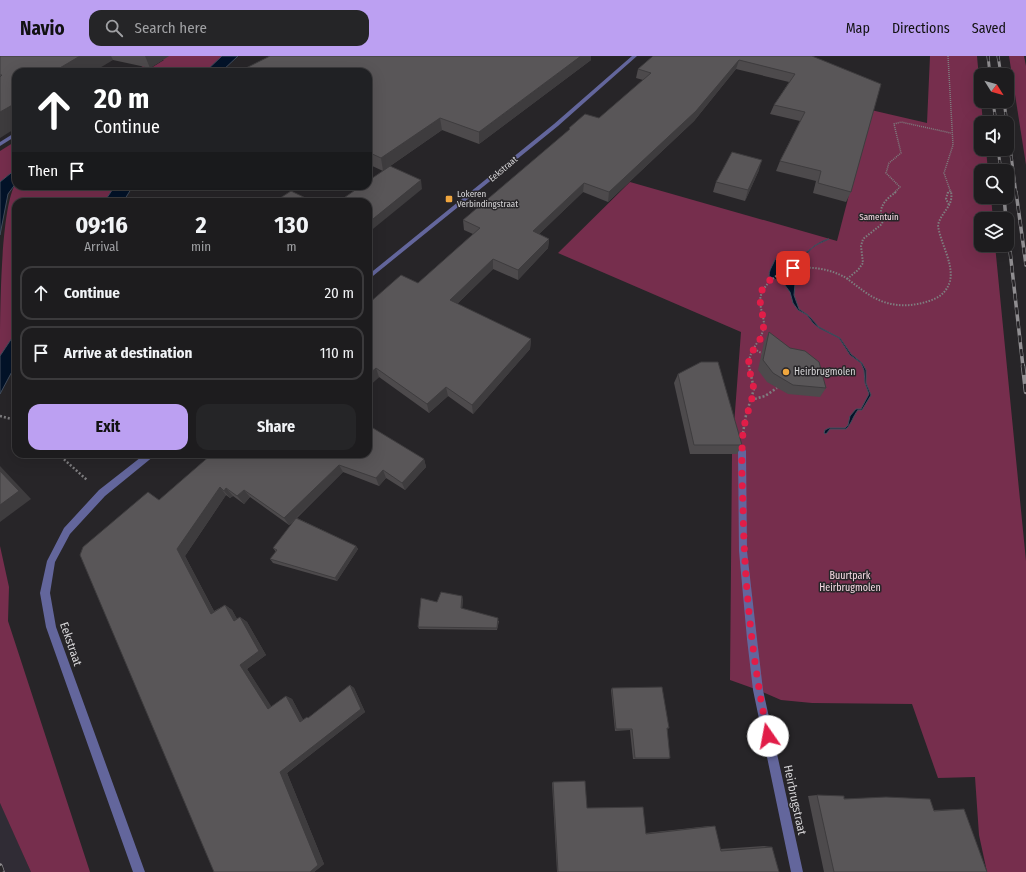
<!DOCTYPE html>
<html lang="en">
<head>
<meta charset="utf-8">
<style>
  body { margin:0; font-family:"Fira Sans Condensed",sans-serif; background:#252527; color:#f1f3f6; height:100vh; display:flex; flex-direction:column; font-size:15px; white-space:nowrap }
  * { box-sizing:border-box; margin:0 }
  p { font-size:13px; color:#a0a1a4 }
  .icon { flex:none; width:22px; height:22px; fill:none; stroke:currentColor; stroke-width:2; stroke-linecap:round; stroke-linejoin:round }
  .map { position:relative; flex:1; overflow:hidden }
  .sheet { position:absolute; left:12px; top:142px; width:360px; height:260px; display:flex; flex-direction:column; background:#1d1c1e; border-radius:12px; box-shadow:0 4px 16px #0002,0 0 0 1px #3b3a3c }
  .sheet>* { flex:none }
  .hud { position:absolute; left:12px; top:12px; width:360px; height:122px; border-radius:12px; box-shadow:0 4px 16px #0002,0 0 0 1px #3b3a3c; background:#202124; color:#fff; overflow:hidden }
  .needle { width:26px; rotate:127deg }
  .fabs { position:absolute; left:974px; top:12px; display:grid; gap:8px }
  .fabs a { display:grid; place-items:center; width:40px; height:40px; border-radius:8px; background:#1d1c1e; box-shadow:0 4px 16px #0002,0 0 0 1px #3b3a3c; font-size:20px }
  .pin { position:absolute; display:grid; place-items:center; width:34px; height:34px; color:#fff; margin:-17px; border-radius:8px; box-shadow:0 2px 6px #0006 }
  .me { position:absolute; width:44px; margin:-22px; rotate:348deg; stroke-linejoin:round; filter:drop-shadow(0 0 3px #0008) }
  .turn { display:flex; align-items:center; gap:14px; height:84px; padding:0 16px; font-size:18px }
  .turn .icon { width:52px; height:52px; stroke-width:2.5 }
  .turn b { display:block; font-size:28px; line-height:34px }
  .then { display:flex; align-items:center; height:38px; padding:0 16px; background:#0003; gap:8px; font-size:15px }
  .eta { display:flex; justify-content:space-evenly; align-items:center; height:68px; text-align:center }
  .eta b { font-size:24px; font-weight:700; line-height:28px }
  .primary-button { display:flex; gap:8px; margin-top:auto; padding:8px 16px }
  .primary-button a { flex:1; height:46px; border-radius:12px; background:#bca0f2; color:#111; font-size:16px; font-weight:700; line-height:46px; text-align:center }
  .primary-button a+a { background:#252527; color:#f1f3f6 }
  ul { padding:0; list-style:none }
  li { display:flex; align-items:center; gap:12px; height:54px; margin:0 8px 6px; padding:0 8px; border:2px solid #3b3a3c; border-radius:12px }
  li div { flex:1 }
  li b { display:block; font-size:15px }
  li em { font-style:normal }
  header { display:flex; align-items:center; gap:24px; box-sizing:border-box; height:56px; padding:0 20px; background:#bca0f2; color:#111 }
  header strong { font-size:19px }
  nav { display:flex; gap:22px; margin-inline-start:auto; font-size:14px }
  .search { width:280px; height:36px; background:#252527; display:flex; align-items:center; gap:10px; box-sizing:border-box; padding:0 14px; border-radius:12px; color:#a0a1a4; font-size:15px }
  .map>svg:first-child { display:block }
  .built { fill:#302c35 }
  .green { fill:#762e4d }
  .water { fill:#031329; stroke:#424d5d }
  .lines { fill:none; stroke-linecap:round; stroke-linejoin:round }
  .path-far2 { stroke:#7e7d7f; stroke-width:1.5; stroke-dasharray:1 1; stroke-linecap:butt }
  .path-far1 { stroke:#7e7d7f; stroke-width:2; stroke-dasharray:1.5 1.5; stroke-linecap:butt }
  .path { stroke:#7e7d7f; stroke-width:2.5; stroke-dasharray:2 2; stroke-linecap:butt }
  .service { fill:#63669c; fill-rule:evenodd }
  .minor { fill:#63669c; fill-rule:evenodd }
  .tertiary { fill:#63669c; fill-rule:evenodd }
  .rail-far3-casing { stroke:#908e91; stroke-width:3 }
  .rail-far2-casing { stroke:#908e91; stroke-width:3.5 }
  .rail-far1-casing { stroke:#908e91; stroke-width:4.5 }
  .rail-casing { stroke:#908e91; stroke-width:5.5 }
  .rail-far3 { stroke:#272528; stroke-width:2; stroke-dasharray:5.5; stroke-linecap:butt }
  .rail-far2 { stroke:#272528; stroke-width:2.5; stroke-dasharray:7; stroke-linecap:butt }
  .rail-far1 { stroke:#272528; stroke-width:3; stroke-dasharray:9; stroke-linecap:butt }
  .rail { stroke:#272528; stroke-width:4; stroke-dasharray:12; stroke-linecap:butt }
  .wall { fill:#4d4a4c }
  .shaded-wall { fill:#3e3c3e }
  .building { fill:#595658; stroke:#3e3c3e }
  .route { stroke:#e11d48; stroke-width:7; stroke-dasharray:0 12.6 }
  .poi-dot { fill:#f0a63e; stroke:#272528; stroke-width:1.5 }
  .labels { text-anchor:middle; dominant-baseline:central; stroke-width:3; stroke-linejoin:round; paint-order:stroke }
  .far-street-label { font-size:9px; fill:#d6d5d7; stroke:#272528 }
  .far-poi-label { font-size:9px; fill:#d6d5d7; stroke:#272528; text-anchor:start }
  .far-park-label { font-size:9px; fill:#f5dae3; stroke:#272528 }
  .poi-label { font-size:10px; fill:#d6d5d7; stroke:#272528; text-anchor:start }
  .park-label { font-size:10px; fill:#f5dae3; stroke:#272528 }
  .near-street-label { font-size:12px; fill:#d6d5d7; stroke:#272528 }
</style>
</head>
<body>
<header>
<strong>Navio</strong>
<div class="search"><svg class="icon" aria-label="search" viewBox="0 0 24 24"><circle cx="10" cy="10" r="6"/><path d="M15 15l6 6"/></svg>Search here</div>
<nav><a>Map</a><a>Directions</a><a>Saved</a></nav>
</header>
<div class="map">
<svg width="1026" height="816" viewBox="0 0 1026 816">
  <rect width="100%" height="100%" fill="#272528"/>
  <polygon class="built" points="0,747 5,757 31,816 0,816"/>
  <g class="green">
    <polygon points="166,0 222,0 205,16 148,16 137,14 143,10 151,12 164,4 161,3"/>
    <polygon points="930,0 977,0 983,67 981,67 981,93 986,93 988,115 981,115 981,141 991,141 993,163 981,163 981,189 995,189 1026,505 1026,816 987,816 979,779 975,721 938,722 912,648 812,647 781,644 758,634 730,624 732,398 737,397 733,382 741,276 558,197 630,126 837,185 871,54 927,67"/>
    <polygon points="1009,0 1024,0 1026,10 1026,109"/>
    <polygon points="16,85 16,113 0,126 0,95"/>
    <path d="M16,127V130H115L104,146H16V276L0,300C0,263 0,151 16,127Z"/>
    <polygon points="0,490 9,531 8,565 90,816 31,816 0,747"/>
  </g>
  <g class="water">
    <polygon points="222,0 238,0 221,16 205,16"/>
    <polygon points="16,113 16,127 8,138 0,179 0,126"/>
    <polygon points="115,130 133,130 123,146 104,146"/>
    <path d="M829,183L814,190L798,207L790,212L793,216L795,228L794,239L799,253L808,259L819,271L840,282L851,298L862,307L866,314V327L871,339L862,354H858C853,360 852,367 846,373H830L826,378L824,377L825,374L829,372H845L848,369L850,360L856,353H861L869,338L865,327L864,314L861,307L850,299L839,282L819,272L813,267L807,259L798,254L793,247L790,236L784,228L769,220C769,215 771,212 773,208C781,188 791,206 805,197C813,192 819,185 829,183Z"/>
    <polygon points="16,276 16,308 0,338 0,300"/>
  </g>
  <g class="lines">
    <g class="path-far2">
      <polyline points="948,0 953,89 944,117 951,137"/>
      <polyline points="894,137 900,131 886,117 889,107 901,97 894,68 901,66 951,77"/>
      <polyline points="948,137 951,134"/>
    </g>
    <g class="path-far1">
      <polyline points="948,136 946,143 949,149"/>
      <path d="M847,223L858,214L863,207L861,190L863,183L882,168C883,164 882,162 881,158C880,148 889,141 896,136"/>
      <polyline points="754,293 763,298"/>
      <path d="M749,311C747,294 763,285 764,269C764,259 758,249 761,239C764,230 773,221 781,217C800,208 828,211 846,222C859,231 869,241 884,246C899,251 914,250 929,245C939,242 947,236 950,225C954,207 940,187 938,169C941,156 954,150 951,136"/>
    </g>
    <g class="path">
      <polyline points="751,344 765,340 777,332"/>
      <polyline points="0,360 16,364"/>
      <polyline points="743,377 746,359 754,333 749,310"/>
      <polyline points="58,398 87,424"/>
    </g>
    <g class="service">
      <polygon points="16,76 16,80 0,90 0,86"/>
      <polygon points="742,392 745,393 746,395 747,495 757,583 755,586 752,588 749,586 747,583 739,495 738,395 739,393"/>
    </g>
    <polygon class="minor" points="752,578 755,580 757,583 763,634 803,816 791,816 753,634 747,583 749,580"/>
    <g class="tertiary">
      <polygon points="632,0 637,0 558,70 368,224 368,219 554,68"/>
      <polygon points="145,398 155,398 154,400 105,440 70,478 55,506 50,537 56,571 145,816 133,816 46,571 40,537 47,505 64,472 99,434"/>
    </g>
    <defs>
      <g id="rail-far3">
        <polyline points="988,0 990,19"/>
        <polyline points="998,0 1001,19"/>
        <polyline points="993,45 996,67"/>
        <polyline points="1004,45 1016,137"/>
        <polyline points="998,93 1001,115"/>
      </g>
      <g id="rail-far2">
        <polyline points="1016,136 1026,209"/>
        <polyline points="1004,141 1006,163"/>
        <polyline points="1007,168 1023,311"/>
      </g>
      <polyline id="rail-far1" points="1023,310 1026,336"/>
      <polyline id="rail" points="0,810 2,816"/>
    </defs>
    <use href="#rail-far3" class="rail-far3-casing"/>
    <use href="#rail-far2" class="rail-far2-casing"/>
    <use href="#rail-far1" class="rail-far1-casing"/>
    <use href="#rail" class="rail-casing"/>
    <use href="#rail-far3" class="rail-far3"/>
    <use href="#rail-far2" class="rail-far2"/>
    <use href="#rail-far1" class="rail-far1"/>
    <use href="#rail" class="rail"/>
  </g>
  <g class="wall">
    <polygon points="0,0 169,0 150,12 113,4 16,16 0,82"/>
    <polygon points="653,0 812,0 851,136 846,146 813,137 816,125 776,115 780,105 800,65 770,58 774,49 789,26 736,13 694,65 608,146 583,136 539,178 549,183 548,192 518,224 493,213 457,248 531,283 530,293 473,358 448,340 429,357 379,321 368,331 368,248 418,227 473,178 464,174 463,164 569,74 569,72 599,62 643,24 636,22 638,13"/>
    <polygon points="591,4 479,88 442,74 383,115 368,108 368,16 245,15 244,13"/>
    <polygon points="759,114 745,145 713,136 716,126"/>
    <polygon points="769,276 826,332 820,341 788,338 767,326 758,314 764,286"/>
    <polygon points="678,318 742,389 737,398 690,398 674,327"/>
    <polygon points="212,398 424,403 426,411 405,434 386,422 379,430 343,416 297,462 356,490 358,493 337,525 273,507 270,503 276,496 273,492 296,463 289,469 250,441 244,448 233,440 230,442 226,439 185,500 214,555 225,549 232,554 237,563 240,561 247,566 266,599 247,613 271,651 286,640 292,643 303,664 308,662 350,629 354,632 365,656 287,717 324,808 314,816 214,816 159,444"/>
    <polygon points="463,543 462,553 499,565 497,574 419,573 418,571 437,546"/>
    <polygon points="612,632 669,672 667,673 670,702 668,703 633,703 630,674 615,675 611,634"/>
    <polygon points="553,726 587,752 646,777 709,770 715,770 720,793 764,790 772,791 779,816 557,816 552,727"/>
    <polygon points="817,739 934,754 964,753 987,816 824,816 808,740"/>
  </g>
  <g class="shaded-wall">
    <polygon points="80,0 111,0 113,4 93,16 53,16"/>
    <polygon points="145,0 169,0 150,12"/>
    <polygon points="581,0 591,0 591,4 479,88 479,76"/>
    <polygon points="739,4 736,13 694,65 608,146 609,136"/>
    <polygon points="16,47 16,72 0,82 0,56"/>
    <polygon points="440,62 442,74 383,115 381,102"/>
    <polygon points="762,104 759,114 745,145 748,134"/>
    <polygon points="421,124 422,133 368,177 368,167"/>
    <polygon points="584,127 583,136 533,184 533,175"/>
    <polygon points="549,183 548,192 518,224 518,214"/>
    <polygon points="493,203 493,213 451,254 450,244"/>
    <polygon points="531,283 530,293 473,358 472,349"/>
    <polygon points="376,312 379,321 368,331 368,319"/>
    <polygon points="446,331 448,340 429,357 427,348"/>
    <polygon points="424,403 426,411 405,434 402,427"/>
    <polygon points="339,409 343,416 289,469 284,462"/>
    <polygon points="0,410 31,443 0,466"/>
    <polygon points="383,414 386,422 379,430 376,422"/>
    <polygon points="220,431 226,439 185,500 218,563 211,558 177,493"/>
    <polygon points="226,432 233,440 230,442 224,435"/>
    <polygon points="244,434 250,441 244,448 237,440"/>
    <polygon points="356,490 358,493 337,525 335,522"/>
    <polygon points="462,540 463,543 462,555 461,552"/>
    <polygon points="225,549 232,554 241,570 234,565"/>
    <polygon points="240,561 247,566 266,599 247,613 275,656 268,653 240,609"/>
    <polygon points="350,629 354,632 365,656 287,717 324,808 314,816 310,816 280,716"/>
    <polygon points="286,640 292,643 306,669 300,666"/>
  </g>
  <g class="building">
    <polygon points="0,0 80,0 53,16 16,16 16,47 0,56 0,21 2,19 0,19"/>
    <polygon points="270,0 581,0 479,76 440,62 381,102 368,96 368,16 242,16 246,14 244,13"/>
    <polygon points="653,0 812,0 881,28 851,136 818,127 821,115 780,105 805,56 774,49 795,18 739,4 696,55 609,136 584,127 533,175 549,183 518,214 493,203 450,244 531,283 472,349 446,331 427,348 376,312 368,319 368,248 401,219 418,227 480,172 463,164 570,73 569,72 585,58 599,62 651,17 638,13"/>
    <polygon points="732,96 762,104 748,134 716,126"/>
    <polygon points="390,110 421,124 368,167 368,146 338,146 361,130 368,130 368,125"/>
    <polygon points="291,135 314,146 274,146"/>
    <polygon points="769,276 790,292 805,295 819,306 826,332 793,329 773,317 763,304"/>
    <polygon points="701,306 718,306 742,389 694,389 678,318"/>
    <polygon points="368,369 424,403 402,427 383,414 376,422 339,409 284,462 244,434 237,440 226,432 224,435 220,431 177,493 211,558 225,549 234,565 240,561 259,595 240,609 268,653 286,640 300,666 307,661 308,662 350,629 361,653 280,716 318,809 310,816 214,816 80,499 83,491 148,436 159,444 212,398 368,398"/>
    <polygon points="0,415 19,435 0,449"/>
    <polygon points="296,462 356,490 335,522 270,503 277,494 273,492"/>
    <polygon points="441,536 462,540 461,552 498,562 497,572 418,571 421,542 437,546"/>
    <polygon points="662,631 669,672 667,672 670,702 635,702 632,673 616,673 612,632"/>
    <polygon points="585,725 587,752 643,751 646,778 715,770 721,795 772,791 779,816 558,816 553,726"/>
    <polygon points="817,739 844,740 844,743 886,741 930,743 934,755 964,753 987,816 834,816"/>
  </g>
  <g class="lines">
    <path class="route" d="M768,680C752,604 744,526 743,449C742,425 741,400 743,376C745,363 750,351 753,338C756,325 745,314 750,300C753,293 759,287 762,279C766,267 761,256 760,243C760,227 779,216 793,212"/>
  </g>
  <g class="poi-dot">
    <rect x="445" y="139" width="8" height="8" rx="2"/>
    <circle cx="786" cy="316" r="4"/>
  </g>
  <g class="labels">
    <g class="far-street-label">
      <text transform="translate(503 113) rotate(-40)">Eekstraat</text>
    </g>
    <g class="far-poi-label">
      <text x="457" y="138">Lokeren<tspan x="457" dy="10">Verbindingstraat</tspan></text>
    </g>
    <g class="far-park-label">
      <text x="879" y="161">Samentuin</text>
    </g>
    <g class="poi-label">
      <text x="794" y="316">Heirbrugmolen</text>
    </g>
    <g class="park-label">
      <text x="850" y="520">Buurtpark<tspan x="850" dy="12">Heirbrugmolen</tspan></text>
    </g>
    <g class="near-street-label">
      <text transform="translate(71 588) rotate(71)">Eekstraat</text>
      <text transform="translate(795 744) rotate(78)">Heirbrugstraat</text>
    </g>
  </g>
</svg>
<div class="fabs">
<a><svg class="needle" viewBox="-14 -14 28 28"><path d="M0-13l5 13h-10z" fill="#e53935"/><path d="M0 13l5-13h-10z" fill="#a0a1a4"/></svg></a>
<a><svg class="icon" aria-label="sound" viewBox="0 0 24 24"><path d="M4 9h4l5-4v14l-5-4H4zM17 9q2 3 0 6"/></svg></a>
<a><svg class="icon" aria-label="search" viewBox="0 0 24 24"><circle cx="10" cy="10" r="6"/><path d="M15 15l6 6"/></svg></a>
<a><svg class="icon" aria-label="layers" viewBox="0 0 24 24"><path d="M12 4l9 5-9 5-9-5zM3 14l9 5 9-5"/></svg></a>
</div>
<div class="pin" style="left:793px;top:212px;background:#d93025"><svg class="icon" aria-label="arrive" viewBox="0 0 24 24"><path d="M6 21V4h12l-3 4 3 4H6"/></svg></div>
<svg class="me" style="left:768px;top:680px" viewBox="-20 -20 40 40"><circle r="19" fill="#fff"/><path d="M0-13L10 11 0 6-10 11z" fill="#e11d48"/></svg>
<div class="hud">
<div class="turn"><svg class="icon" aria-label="ahead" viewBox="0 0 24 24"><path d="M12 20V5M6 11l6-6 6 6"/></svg><div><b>20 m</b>Continue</div></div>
<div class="then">Then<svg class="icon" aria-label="arrive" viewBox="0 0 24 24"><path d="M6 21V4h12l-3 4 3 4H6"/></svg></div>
</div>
<section class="sheet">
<div class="eta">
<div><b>09:16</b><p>Arrival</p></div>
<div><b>2</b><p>min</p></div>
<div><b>130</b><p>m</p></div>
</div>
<ul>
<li><svg class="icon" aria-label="ahead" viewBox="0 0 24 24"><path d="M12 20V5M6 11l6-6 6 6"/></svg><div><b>Continue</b></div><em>20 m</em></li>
<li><svg class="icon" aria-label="arrive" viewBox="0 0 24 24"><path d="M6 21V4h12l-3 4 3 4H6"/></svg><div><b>Arrive at destination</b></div><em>110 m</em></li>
</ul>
<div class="primary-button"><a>Exit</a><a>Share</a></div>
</section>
</div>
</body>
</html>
